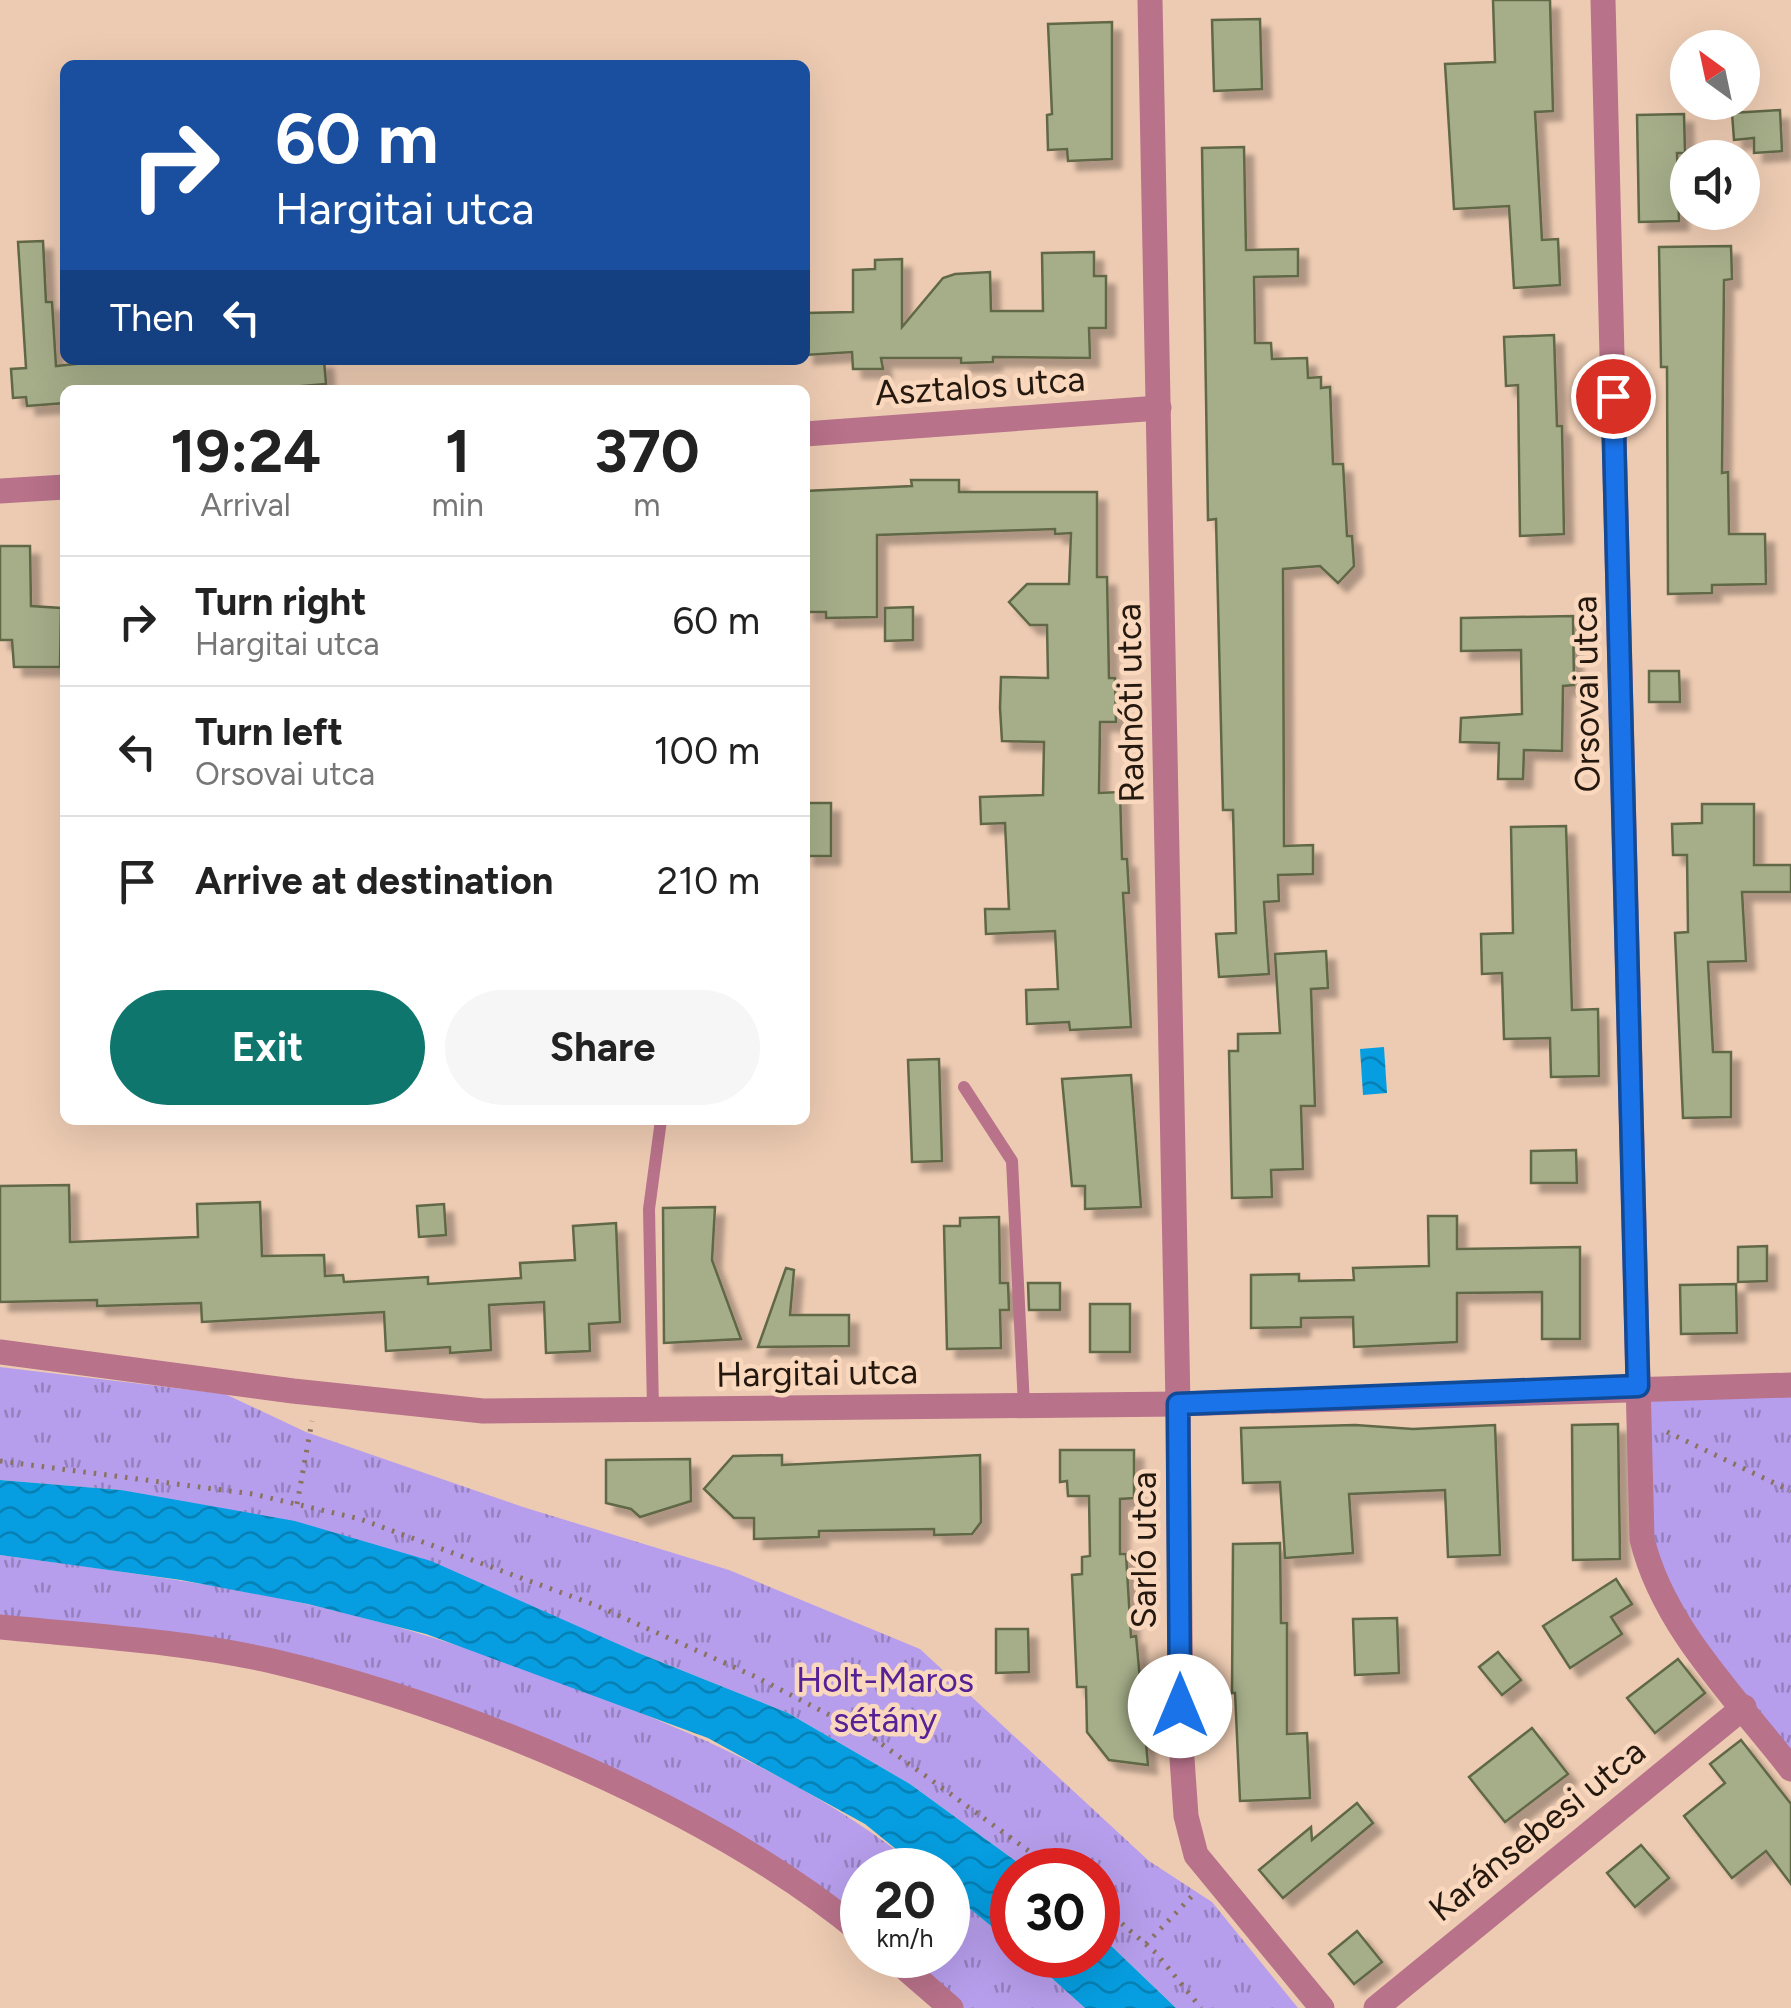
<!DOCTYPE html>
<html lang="en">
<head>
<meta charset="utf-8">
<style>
  body { margin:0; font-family:Figtree,sans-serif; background:#f6f6f6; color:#222; height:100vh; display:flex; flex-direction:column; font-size:38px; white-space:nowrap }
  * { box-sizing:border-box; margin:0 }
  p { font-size:32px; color:#767676 }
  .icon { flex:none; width:55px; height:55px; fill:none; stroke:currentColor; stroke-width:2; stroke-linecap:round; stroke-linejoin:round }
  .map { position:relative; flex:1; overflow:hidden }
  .side { position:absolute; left:60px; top:385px; width:750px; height:740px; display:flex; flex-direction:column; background:#fff; border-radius:15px; box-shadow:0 10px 40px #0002 }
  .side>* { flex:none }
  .guide { position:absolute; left:60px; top:60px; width:750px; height:305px; border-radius:15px; box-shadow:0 10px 40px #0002; background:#1a4fa0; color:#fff; overflow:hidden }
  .needle { width:65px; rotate:327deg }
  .controls { position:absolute; left:1670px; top:30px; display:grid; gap:20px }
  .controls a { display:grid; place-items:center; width:90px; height:90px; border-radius:50%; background:#fff; box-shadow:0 10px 40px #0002; font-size:50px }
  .speed { position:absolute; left:840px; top:1848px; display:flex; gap:20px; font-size:50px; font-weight:700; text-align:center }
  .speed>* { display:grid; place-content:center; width:130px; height:130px; border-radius:50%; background:#fff; box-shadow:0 10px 40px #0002; line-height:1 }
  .speed small { font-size:25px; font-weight:400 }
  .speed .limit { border:15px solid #d22; background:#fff; color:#111 }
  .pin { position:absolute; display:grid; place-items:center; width:85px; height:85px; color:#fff; margin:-42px; border:5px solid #fff; border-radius:50%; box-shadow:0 2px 10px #0007 }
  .me { position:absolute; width:110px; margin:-55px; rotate:0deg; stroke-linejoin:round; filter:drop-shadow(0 0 8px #0008) }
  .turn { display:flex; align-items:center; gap:35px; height:210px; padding:0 50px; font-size:45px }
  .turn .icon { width:130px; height:130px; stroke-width:2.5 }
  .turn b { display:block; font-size:70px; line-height:85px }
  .then { display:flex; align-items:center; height:95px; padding:0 50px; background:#0003; gap:20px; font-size:38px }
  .eta { display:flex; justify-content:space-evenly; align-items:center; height:170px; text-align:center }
  .eta b { font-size:60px; font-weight:700; line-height:70px }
  .cta { display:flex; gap:20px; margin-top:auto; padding:20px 50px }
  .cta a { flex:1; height:115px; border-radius:60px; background:#0f766e; color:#fff; font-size:40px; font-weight:700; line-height:115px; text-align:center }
  .cta a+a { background:#f6f6f6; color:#222 }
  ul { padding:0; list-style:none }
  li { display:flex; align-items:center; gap:30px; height:130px; padding:0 50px; border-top:2px solid #e0e0e0 }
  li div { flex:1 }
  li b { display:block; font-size:38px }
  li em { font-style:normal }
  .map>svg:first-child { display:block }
  .park { fill:url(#park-tufts) }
  .water { fill:url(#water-waves) }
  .building { fill:#a5ad89; stroke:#616846; stroke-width:2.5; filter:url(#shadow) }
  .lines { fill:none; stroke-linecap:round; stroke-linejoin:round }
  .path { stroke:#887260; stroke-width:5; stroke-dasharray:2.5 8; stroke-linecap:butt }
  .lane { stroke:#b8728a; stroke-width:12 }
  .street { stroke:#b8728a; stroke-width:25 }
  .route-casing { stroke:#114b97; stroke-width:25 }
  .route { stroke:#1a73e8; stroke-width:18 }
  .labels { text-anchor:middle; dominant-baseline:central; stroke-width:9; stroke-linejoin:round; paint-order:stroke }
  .street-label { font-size:35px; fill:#25190f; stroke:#fad8be }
  .park-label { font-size:35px; fill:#552196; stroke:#fad8be }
</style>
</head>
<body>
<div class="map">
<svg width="1791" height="2008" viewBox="0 0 1791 2008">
  <defs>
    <pattern id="park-tufts" width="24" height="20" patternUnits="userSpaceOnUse" patternTransform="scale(2.5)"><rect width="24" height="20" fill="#b79eec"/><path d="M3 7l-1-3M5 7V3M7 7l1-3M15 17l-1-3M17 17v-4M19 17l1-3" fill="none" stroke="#9580be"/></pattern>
    <pattern id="water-waves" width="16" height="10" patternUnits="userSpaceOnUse" patternTransform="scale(2.5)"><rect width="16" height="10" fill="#069ee1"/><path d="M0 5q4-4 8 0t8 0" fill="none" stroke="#0780b5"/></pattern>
    <filter id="shadow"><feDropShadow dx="9" dy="9" stdDeviation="2.5" flood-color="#0004"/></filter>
  </defs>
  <rect width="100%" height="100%" fill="#edcbb2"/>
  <g class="park">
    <polygon points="0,1367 225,1394 306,1432 523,1507 729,1570 920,1649 1149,1861 1212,1902 1298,2008 1176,2008 1098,1933 1098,1870 1028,1870 910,1784 788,1713 636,1652 121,1490 0,1480"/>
    <polygon points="1791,1385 1791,1769 1651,1575 1638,1386"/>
    <path d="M0,1555C103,1569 206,1582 307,1604C411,1627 511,1662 610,1701C722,1744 828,1795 922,1870H862V1933L726,1838L361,1684L0,1627Z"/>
    <polygon points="948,1891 1012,1943 1012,1955 1026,1955 1085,2008 951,2008 890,1955 948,1955"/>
  </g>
  <g class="water">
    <polygon points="1384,1047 1387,1093 1363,1095 1360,1049"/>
    <polygon points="0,1480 121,1490 295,1521 431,1561 636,1652 788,1713 910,1784 1028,1870 1012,1870 1012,1943 948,1891 948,1870 922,1870 865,1824 708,1738 426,1634 308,1604 181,1580 0,1555"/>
    <polygon points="1098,1933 1103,1938 1176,2008 1085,2008 1026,1955 1098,1955"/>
  </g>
  <g class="building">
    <polygon points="1493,0 1550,0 1553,111 1535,112 1542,240 1558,239 1560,285 1514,288 1509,206 1454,209 1445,64 1495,62"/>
    <polygon points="1260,19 1262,89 1214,91 1212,20"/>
    <polygon points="1112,22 1112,159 1068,161 1067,149 1048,150 1047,115 1052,114 1048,24"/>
    <polygon points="1780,110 1782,151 1754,153 1754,138 1734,140 1732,113"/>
    <polygon points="1684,114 1685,153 1677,153 1679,221 1639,222 1637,115"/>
    <polygon points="1244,147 1246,250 1298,249 1298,276 1254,277 1255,343 1271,343 1272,359 1307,358 1308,378 1321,377 1321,388 1330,387 1333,464 1343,464 1347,536 1352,536 1354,566 1338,583 1320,566 1283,569 1284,846 1313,845 1313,874 1278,875 1279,901 1264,902 1269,974 1219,977 1216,934 1236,933 1233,810 1223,810 1216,519 1208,520 1202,148"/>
    <polygon points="43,241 46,302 52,302 56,366 112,360 324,360 326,384 256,390 65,390 65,403 27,406 26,397 13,398 11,369 26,368 18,242"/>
    <polygon points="1731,246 1732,279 1724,280 1722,473 1728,472 1729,534 1765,534 1766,584 1712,585 1712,593 1668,594 1667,367 1661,367 1659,247"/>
    <polygon points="1094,252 1094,276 1106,276 1106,328 1089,328 1090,358 993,357 993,362 961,363 961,358 881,358 883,369 853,369 852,352 805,355 805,313 853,312 853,270 875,269 875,260 902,259 902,327 943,278 955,274 990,272 991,311 1043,311 1042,253"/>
    <polygon points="1554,335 1557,426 1562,426 1564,534 1520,536 1518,385 1506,386 1504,337"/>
    <polygon points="911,480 959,480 959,492 1097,492 1097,577 1107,577 1109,678 1115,678 1116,722 1100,722 1099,793 1120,792 1122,859 1127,859 1129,893 1123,893 1131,1027 1070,1030 1069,1022 1027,1024 1026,990 1058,989 1055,931 986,934 985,909 1009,909 1005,823 981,824 980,797 1043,795 1044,742 1002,741 1000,708 1001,677 1048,678 1047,625 1030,625 1009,602 1027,584 1069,584 1071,533 1055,534 1055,529 877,535 877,617 826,618 826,612 805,612 805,491 912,486"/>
    <polygon points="0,546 30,546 31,606 61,608 60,667 14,667 12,640 0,640"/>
    <polygon points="913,607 913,640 885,641 885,608"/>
    <polygon points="1573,616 1574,685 1563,686 1562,751 1524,750 1523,779 1498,779 1499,743 1460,742 1461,718 1522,714 1521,650 1461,651 1461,618"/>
    <polygon points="1649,671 1679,671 1680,702 1649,702"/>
    <rect x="805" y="803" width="26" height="53"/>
    <polygon points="1702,804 1754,804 1754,865 1791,865 1791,892 1742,892 1746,961 1708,962 1713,1052 1731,1052 1731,1117 1683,1118 1675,933 1688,932 1687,855 1673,855 1672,824 1702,823"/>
    <polygon points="1566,826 1572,1010 1598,1009 1599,1076 1551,1077 1550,1038 1504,1039 1502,973 1482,974 1481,934 1513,933 1511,827"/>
    <polygon points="1326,951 1328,988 1311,989 1315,1106 1301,1106 1303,1169 1271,1170 1272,1197 1232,1198 1229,1051 1238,1051 1238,1034 1280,1033 1275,954"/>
    <polygon points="939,1059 942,1161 912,1162 908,1060"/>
    <polygon points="1131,1075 1141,1207 1085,1209 1085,1186 1072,1186 1062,1079"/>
    <polygon points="1576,1150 1577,1183 1531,1183 1531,1151"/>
    <polygon points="69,1185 70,1242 198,1237 197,1204 260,1202 262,1256 324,1255 325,1276 343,1275 344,1282 428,1277 428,1284 521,1278 520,1263 575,1260 573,1226 616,1223 620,1322 589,1324 590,1351 546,1353 544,1302 489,1305 491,1350 450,1353 450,1347 386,1351 384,1312 202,1322 201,1303 97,1306 97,1300 0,1302 0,1186"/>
    <polygon points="444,1204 446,1235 419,1237 417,1206"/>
    <polygon points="715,1207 712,1260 741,1339 664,1343 663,1208"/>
    <polygon points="1428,1216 1457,1216 1457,1249 1580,1247 1580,1339 1542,1339 1542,1292 1457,1293 1457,1342 1354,1347 1353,1317 1301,1318 1301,1327 1251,1328 1251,1275 1299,1274 1299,1281 1354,1280 1353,1268 1429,1266"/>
    <polygon points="999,1217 1000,1283 1008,1283 1009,1310 1000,1310 1001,1348 947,1349 944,1226 960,1226 960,1218"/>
    <polygon points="1767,1246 1767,1281 1738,1282 1738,1247"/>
    <polygon points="786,1268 794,1270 790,1315 849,1315 849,1346 758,1347"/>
    <polygon points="1028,1283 1060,1283 1060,1310 1029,1310"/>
    <polygon points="1736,1284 1737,1333 1681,1334 1680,1285"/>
    <rect x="1090" y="1304" width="40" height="48"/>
    <polygon points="1618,1424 1620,1559 1573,1560 1572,1425"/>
    <polygon points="1355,1425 1413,1429 1495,1425 1500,1555 1448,1557 1445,1490 1349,1494 1353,1553 1285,1558 1280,1482 1243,1483 1241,1428"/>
    <polygon points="1060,1450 1134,1450 1134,1498 1120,1499 1120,1554 1126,1554 1131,1637 1136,1636 1148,1765 1109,1760 1087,1732 1086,1687 1077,1687 1072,1575 1082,1574 1082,1557 1090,1556 1089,1496 1068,1496 1067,1481 1060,1482"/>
    <polygon points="782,1455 782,1465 980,1455 981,1522 972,1534 934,1535 934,1529 819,1531 819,1537 754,1539 754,1518 734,1518 704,1489 733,1456"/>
    <polygon points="690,1459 691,1501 640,1517 631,1509 606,1503 606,1460"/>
    <polygon points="1280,1543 1281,1623 1287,1623 1287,1734 1307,1733 1310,1798 1240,1801 1235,1693 1232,1693 1233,1544"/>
    <polygon points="1616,1579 1632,1604 1611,1617 1622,1634 1570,1668 1543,1626"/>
    <polygon points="1397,1618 1399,1673 1355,1675 1353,1619"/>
    <polygon points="996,1629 1028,1629 1029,1672 996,1673"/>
    <polygon points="1498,1652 1521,1680 1502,1695 1479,1667"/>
    <polygon points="1678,1659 1705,1693 1655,1733 1627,1698"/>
    <polygon points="1532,1728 1568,1774 1505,1822 1469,1777"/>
    <polygon points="1741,1740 1791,1804 1791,1884 1766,1851 1732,1878 1684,1816 1725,1783 1710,1764"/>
    <polygon points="1357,1803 1373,1823 1283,1898 1259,1870 1311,1827 1312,1840"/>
    <polygon points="1641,1845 1669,1878 1635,1907 1607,1873"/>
    <polygon points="1357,1931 1382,1962 1354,1984 1329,1954"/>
  </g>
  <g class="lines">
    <g class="path">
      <polyline points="1667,1432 1791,1491"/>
      <polyline points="0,1461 253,1494 360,1519 595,1605 756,1677 872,1737 1055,1870"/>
      <polyline points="297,1504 312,1421"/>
      <polyline points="1098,1903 1156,1953 1201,2008"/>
      <polyline points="1146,1944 1195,1893"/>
    </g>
    <g class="lane">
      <polyline points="964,1087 1012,1161 1024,1406"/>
      <polyline points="653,1409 649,1209 661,1120"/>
    </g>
    <g class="street">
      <polyline points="1150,0 1178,1404 1181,1744 1186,1816 1196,1855 1322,2008"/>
      <path d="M1603,0L1642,1539C1663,1627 1737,1699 1791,1769"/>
      <polyline points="805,434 1159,408"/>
      <polyline points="0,491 65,487"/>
      <polyline points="0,1352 293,1391 483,1411 1178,1404 1791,1385"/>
      <path d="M0,1627C90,1636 183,1641 272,1661C463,1706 711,1808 862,1933"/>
      <polyline points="890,1955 951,2008"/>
      <polyline points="1376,2008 1744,1707"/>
    </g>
  </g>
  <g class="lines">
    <defs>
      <polyline id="route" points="1180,1706 1178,1404 1638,1386 1613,396"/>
    </defs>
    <use href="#route" class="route-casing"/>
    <use href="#route" class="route"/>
  </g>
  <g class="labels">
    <g class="street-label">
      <text transform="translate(980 386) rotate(-4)">Asztalos utca</text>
      <text transform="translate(1586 694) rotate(-91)">Orsovai utca</text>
      <text transform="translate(1130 703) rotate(-91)">Radnóti utca</text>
      <text transform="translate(817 1373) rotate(-1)">Hargitai utca</text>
      <text transform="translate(1144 1550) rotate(-90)">Sarló utca</text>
      <text transform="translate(1537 1830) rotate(-39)">Karánsebesi utca</text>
    </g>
    <g class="park-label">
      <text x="885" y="1680">Holt-Maros<tspan x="885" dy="40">sétány</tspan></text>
    </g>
  </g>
</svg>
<div class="controls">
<a><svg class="needle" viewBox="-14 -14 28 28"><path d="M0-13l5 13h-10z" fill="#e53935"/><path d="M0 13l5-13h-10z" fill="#767676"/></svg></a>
<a><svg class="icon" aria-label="sound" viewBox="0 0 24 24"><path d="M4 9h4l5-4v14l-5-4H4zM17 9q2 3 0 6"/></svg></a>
</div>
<div class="speed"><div>20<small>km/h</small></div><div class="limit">30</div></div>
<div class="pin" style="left:1613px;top:396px;background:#d93025"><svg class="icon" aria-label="arrive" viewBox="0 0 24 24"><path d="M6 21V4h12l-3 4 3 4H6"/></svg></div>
<svg class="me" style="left:1180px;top:1706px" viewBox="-20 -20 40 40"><circle r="19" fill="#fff"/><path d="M0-13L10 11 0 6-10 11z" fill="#1a73e8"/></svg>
<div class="guide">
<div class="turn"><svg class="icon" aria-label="right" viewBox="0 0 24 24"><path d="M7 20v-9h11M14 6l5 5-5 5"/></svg><div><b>60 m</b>Hargitai utca</div></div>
<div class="then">Then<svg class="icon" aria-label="left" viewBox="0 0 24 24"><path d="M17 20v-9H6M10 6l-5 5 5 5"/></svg></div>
</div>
<section class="side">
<div class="eta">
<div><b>19:24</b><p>Arrival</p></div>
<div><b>1</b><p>min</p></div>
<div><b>370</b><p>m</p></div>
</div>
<ul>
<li><svg class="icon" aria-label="right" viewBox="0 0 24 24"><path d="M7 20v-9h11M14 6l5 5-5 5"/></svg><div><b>Turn right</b><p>Hargitai utca</p></div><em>60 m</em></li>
<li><svg class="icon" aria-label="left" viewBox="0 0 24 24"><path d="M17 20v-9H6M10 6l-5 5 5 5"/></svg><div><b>Turn left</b><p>Orsovai utca</p></div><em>100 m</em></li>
<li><svg class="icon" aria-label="arrive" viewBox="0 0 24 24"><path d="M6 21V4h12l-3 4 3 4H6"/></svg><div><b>Arrive at destination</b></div><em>210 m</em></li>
</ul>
<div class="cta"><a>Exit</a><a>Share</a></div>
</section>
</div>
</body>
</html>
